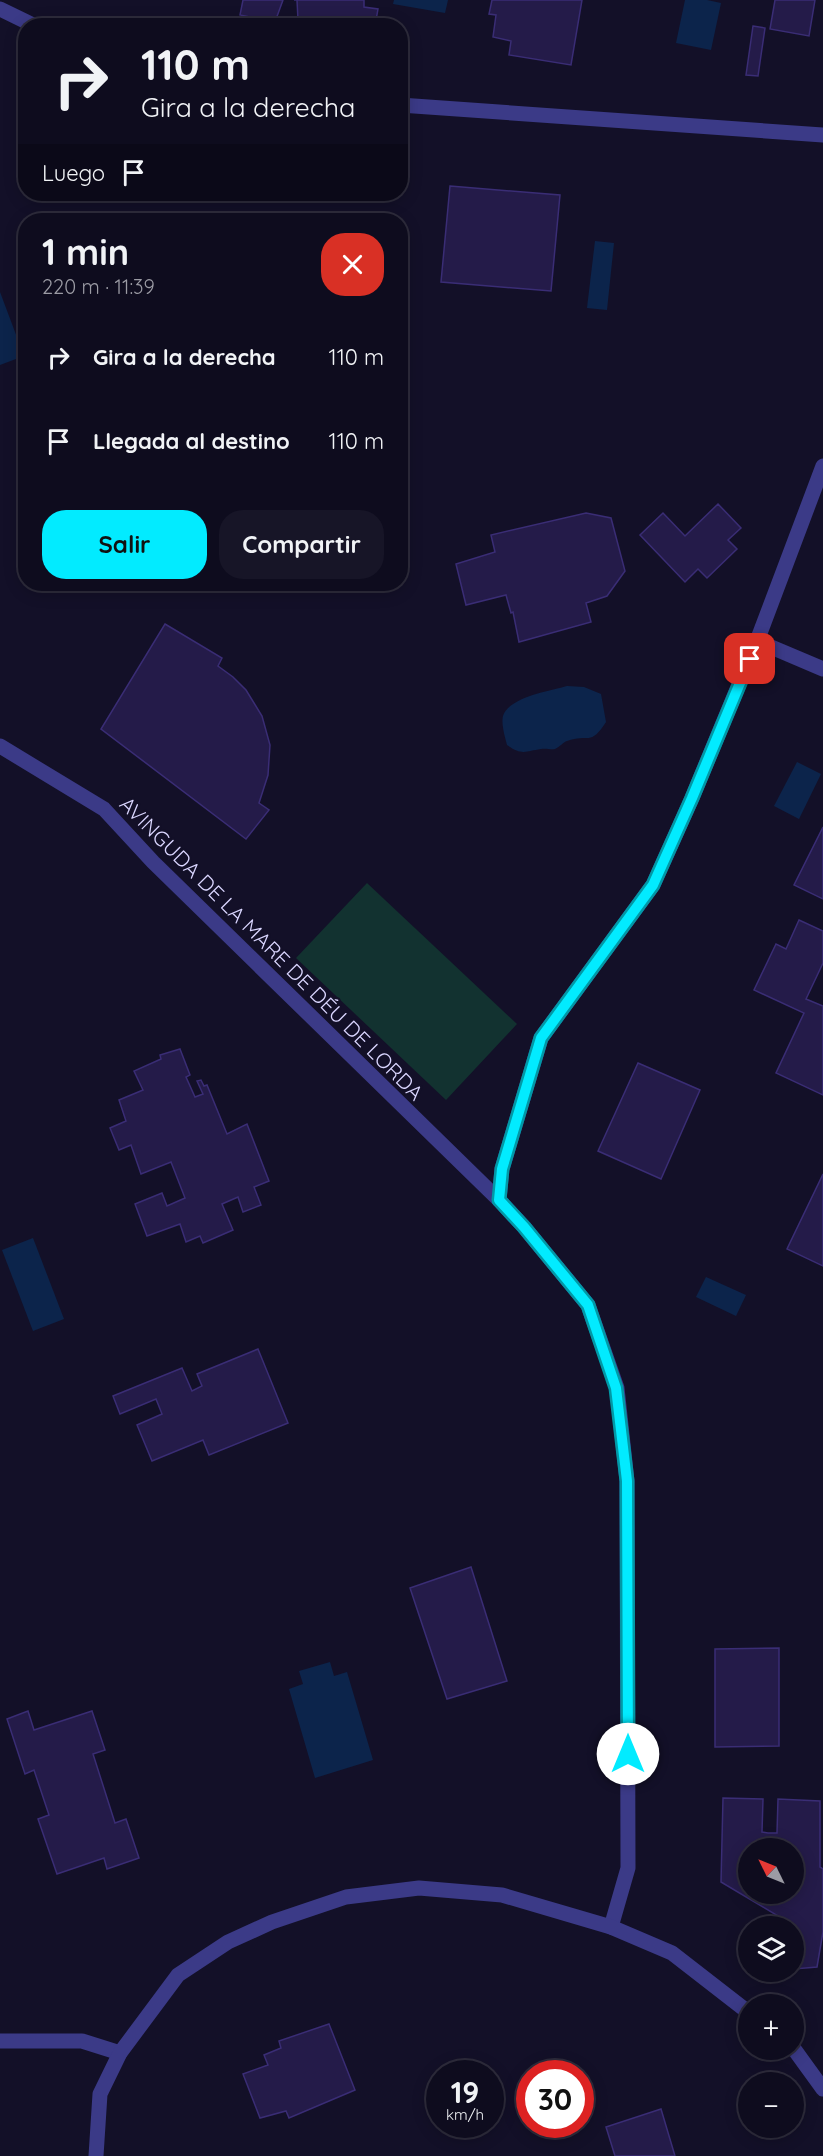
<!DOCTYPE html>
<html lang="es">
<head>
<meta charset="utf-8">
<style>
  body { margin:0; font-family:Quicksand,sans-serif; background:#171527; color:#f1f3f6; height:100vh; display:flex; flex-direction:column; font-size:22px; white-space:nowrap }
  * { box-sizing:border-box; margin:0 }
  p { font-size:20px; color:#9b9ba4 }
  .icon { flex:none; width:33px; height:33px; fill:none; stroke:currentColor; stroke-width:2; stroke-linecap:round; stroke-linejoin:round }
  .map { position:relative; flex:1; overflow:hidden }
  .sheet { position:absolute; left:18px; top:213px; width:390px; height:378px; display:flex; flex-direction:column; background:#0e0c1e; border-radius:24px; box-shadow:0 3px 15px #0003,0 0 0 2px #2e2c3c }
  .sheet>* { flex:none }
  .guide { position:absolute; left:18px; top:18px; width:390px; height:183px; border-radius:24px; box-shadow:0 3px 15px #0003,0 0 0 2px #2e2c3c; background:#0e0c1e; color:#f1f3f6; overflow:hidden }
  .needle { width:39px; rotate:313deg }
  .fabs { position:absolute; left:738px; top:1838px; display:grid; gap:12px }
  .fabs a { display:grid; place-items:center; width:66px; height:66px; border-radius:50%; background:#0e0c1e; box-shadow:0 3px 15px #0003,0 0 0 2px #2e2c3c; font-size:30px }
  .speed { position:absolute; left:426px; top:2060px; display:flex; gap:12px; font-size:30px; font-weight:700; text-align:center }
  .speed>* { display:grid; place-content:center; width:78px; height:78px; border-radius:50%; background:#0e0c1e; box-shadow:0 3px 15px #0003,0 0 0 2px #2e2c3c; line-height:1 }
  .speed small { font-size:15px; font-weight:400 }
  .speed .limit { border:9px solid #d22; background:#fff; color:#111 }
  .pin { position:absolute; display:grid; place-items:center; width:51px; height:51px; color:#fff; margin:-26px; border-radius:12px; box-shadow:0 3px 9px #0006 }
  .me { position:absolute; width:66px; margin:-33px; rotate:0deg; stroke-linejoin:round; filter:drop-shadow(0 0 4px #0008) }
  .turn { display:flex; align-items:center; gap:21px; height:126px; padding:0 24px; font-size:27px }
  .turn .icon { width:78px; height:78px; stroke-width:2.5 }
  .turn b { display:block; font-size:42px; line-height:51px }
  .then { display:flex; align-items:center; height:57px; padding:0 24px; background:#0003; gap:12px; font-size:22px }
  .round { display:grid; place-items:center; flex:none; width:63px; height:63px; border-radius:24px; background:#171527 }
  .summary { display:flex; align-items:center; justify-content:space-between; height:102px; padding:0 24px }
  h1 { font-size:36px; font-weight:800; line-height:45px }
  .action { display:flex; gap:12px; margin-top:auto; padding:12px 24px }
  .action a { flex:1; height:69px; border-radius:24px; background:#02ebff; color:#111; font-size:24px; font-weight:800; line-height:69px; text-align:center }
  .action a+a { background:#171527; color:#f1f3f6 }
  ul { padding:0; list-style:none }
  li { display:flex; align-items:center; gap:18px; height:84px; padding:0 24px }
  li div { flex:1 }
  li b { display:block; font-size:22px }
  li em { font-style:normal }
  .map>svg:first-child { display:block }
  .green { fill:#123230 }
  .water { fill:#0c244b }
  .building { fill:#241b49; stroke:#3a2d75; stroke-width:1.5; fill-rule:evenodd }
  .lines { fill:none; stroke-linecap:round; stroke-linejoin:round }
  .minor { stroke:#3b3a87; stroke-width:15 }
  .route-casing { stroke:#0199a6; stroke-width:15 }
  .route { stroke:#02ebff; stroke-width:10 }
  .labels { text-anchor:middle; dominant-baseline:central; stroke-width:4.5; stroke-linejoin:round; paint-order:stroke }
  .street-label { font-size:21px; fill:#dad6ff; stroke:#131028 }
</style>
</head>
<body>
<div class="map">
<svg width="823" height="2156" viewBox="0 0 823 2156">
  <rect width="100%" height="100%" fill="#131028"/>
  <polygon class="green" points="367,883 517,1024 446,1100 296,958"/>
  <g class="water">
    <polygon points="394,0 448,0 445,13 393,4"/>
    <polygon points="685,0 707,0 721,3 711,50 676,43"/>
    <polygon points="595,241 614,243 607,310 587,308"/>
    <polygon points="0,292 24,356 0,365"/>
    <path d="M567,686L584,687L601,694L606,722C590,747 589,733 567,741C563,742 560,747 555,749C551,750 546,748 541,749C526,751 522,756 507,745C505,737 501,724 503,716C509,697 550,691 567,686Z"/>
    <polygon points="797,762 821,774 799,819 774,806"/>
    <polygon points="33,1238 64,1319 33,1331 2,1250"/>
    <polygon points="706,1277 746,1295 736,1316 696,1297"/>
    <polygon points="330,1662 334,1676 347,1672 373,1760 315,1778 289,1689 303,1684 299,1671"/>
  </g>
  <g class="building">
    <polygon points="243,0 283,0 275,22 240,15"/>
    <polygon points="294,0 364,0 364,7 378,9 375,26 324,26 322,18 298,20 297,0"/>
    <polygon points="492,0 582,0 571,65 509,55 511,41 493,37 496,15 489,14"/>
    <polygon points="775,0 815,0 809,36 770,29"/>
    <polygon points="753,26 765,28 758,76 746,75"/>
    <polygon points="450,186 560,195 551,291 441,282"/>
    <polygon points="718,504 741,528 728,540 737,549 707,578 698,569 685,582 640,535 663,513 685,536"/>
    <polygon points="586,513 611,518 625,571 607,596 586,603 591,622 519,642 513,612 511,613 506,595 466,605 456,564 495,552 491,535"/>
    <polygon points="165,624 222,658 218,666 233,677 246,690 262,716 270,745 268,775 259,803 269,810 246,839 101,729"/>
    <polygon points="823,827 823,899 794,885"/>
    <polygon points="799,920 823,931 823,963 806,999 823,1006 823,1095 776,1073 804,1013 754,990 776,944 786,949"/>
    <polygon points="180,1049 190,1075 186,1077 195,1097 203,1094 197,1081 201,1080 204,1086 207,1085 227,1134 247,1124 269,1181 254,1187 261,1205 243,1212 238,1197 222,1204 233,1230 203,1243 200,1236 186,1242 180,1224 147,1236 135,1204 162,1193 167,1206 185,1198 171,1162 141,1174 131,1145 119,1150 110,1128 126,1121 119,1100 143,1090 134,1071 161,1059 160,1055"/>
    <polygon points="638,1063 700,1090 661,1179 598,1151"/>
    <polygon points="823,1174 823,1266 787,1249"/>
    <polygon points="258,1349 288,1423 209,1455 203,1440 152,1461 137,1425 162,1414 156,1399 120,1414 113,1396 182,1368 192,1391 202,1386 197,1374"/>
    <polygon points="471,1567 507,1681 447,1699 410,1588"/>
    <polygon points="779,1648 779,1746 715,1747 715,1649"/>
    <polygon points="28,1711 34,1730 92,1711 105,1750 93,1754 115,1823 126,1819 139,1858 107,1869 104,1858 57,1874 38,1819 49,1815 34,1770 25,1774 7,1719"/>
    <path d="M723,1798L763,1799L762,1832L768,1833H777L778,1799L820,1801V1867L823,1869V1932L817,1967L794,1969L793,1925L721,1882ZM748,1848H794V1893H748Z"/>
    <polygon points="329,2024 355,2090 289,2118 286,2111 260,2118 243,2074 268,2065 264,2055 281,2048 279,2041"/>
    <polygon points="661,2109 675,2156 615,2156 606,2127"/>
  </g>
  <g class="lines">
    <g class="minor">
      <polyline points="0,9 35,26"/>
      <polyline points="400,105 823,135"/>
      <polyline points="757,641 823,669"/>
      <polyline points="0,746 104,809 153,862 499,1200"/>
      <polyline points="611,1927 628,1868 627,1481 617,1388 588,1305 524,1227 499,1200 502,1169 541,1038 653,885 692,798 757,641 823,466"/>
      <polyline points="0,2041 82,2041 120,2053"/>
      <polyline points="794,2049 823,2089"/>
      <polyline points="96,2156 100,2094 120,2053 178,1975 228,1942 272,1922 346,1897 419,1888 502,1895 611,1927 672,1953 748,2012"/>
    </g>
  </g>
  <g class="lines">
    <defs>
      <polyline id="route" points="628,1754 627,1481 616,1388 588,1305 524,1227 499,1200 502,1169 541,1038 653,885 692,798 750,659"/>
    </defs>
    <use href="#route" class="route-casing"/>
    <use href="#route" class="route"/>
  </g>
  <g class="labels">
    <g class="street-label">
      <text transform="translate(272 948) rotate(45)">AVINGUDA DE LA MARE DE DÉU DE LORDA</text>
    </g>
  </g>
</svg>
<div class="fabs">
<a><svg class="needle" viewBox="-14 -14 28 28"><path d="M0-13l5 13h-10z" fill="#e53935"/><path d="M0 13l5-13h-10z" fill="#9b9ba4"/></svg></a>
<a><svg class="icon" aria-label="layers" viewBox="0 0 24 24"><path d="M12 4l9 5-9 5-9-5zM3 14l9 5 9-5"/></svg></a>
<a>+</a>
<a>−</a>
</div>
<div class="speed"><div>19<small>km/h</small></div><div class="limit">30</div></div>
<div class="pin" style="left:750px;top:659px;background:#d93025"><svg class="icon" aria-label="arrive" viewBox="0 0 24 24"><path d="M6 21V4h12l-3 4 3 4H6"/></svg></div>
<svg class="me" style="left:628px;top:1754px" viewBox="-20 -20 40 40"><circle r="19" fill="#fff"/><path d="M0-13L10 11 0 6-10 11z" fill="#02ebff"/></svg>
<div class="guide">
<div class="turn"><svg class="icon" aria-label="right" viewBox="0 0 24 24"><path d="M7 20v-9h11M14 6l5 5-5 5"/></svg><div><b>110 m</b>Gira a la derecha</div></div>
<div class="then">Luego<svg class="icon" aria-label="arrive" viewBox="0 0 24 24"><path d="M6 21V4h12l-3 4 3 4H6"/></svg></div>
</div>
<section class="sheet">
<div class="summary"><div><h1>1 min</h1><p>220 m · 11:39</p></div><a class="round" style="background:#d93025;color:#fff"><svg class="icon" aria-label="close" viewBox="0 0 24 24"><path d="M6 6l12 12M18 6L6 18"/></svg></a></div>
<ul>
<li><svg class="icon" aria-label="right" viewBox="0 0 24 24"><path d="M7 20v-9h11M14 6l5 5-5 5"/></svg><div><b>Gira a la derecha</b></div><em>110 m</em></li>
<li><svg class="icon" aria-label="arrive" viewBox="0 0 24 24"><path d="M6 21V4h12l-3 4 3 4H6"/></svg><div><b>Llegada al destino</b></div><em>110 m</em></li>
</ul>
<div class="action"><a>Salir</a><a>Compartir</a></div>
</section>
</div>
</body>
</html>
